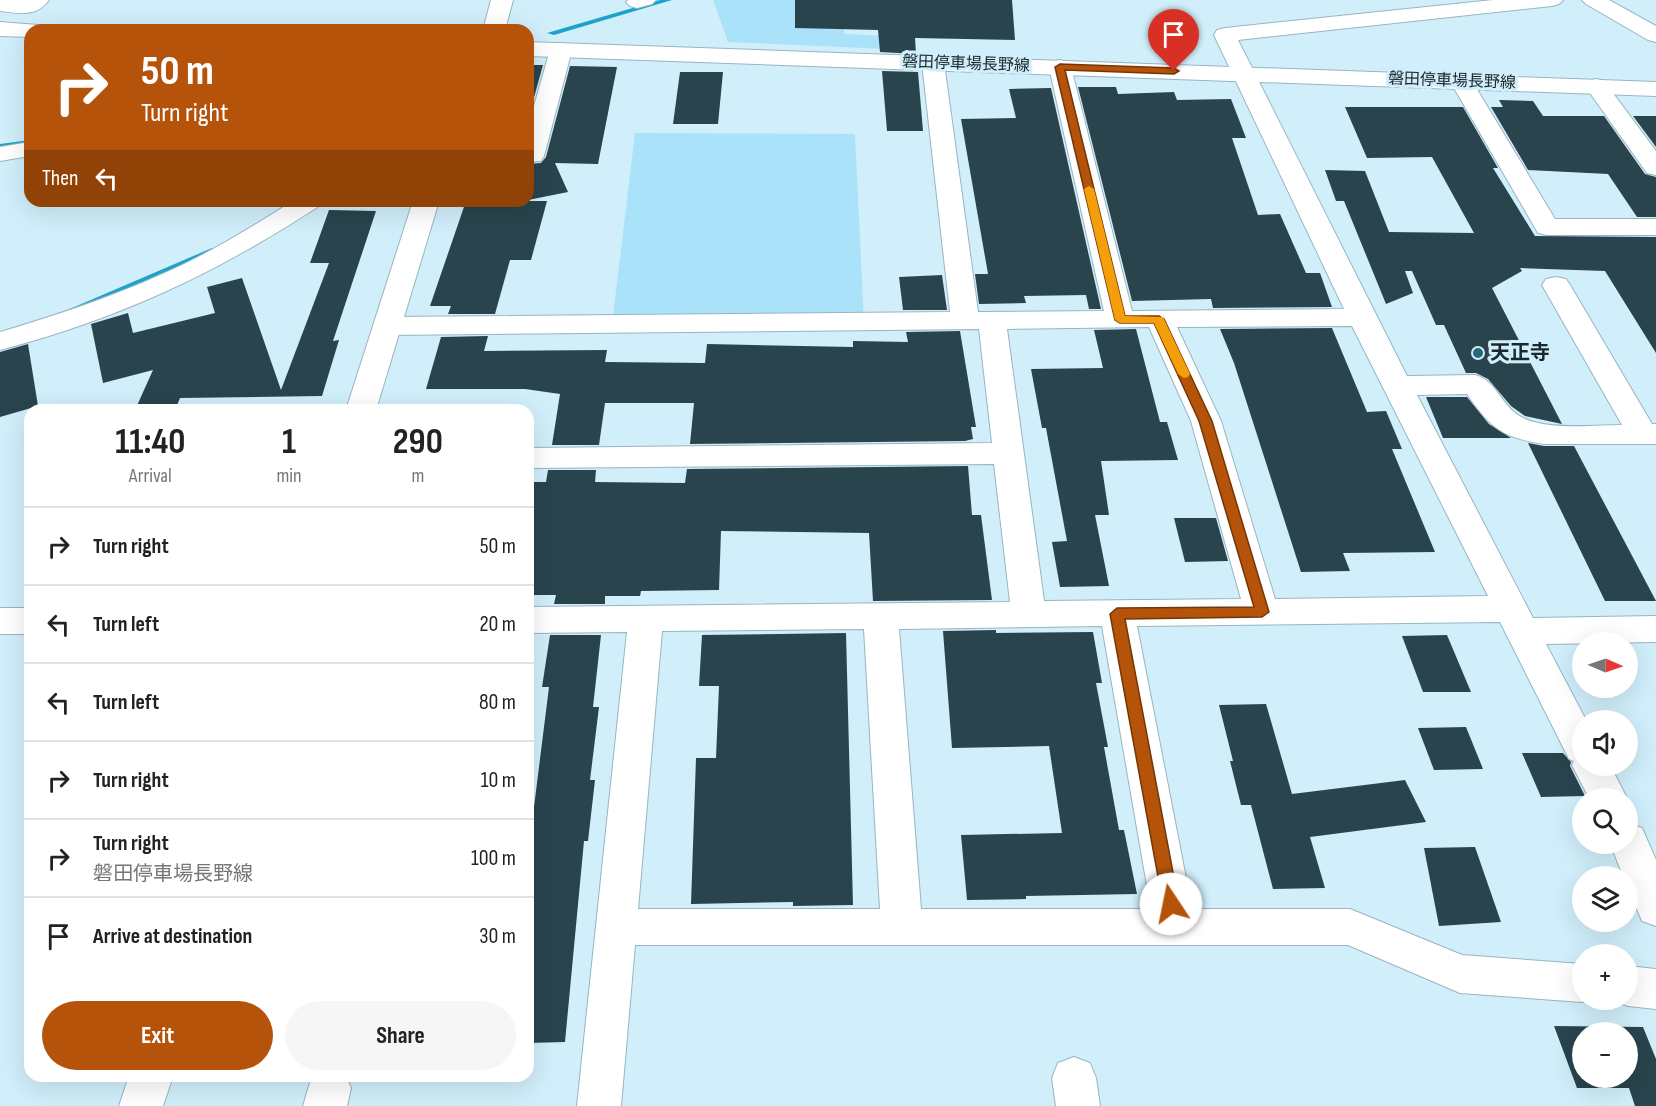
<!DOCTYPE html>
<html lang="en">
<head>
<meta charset="utf-8">
<style>
  body { margin:0; font-family:"Sofia Sans Condensed","Noto Sans JP",sans-serif; background:#f6f6f6; color:#222; height:100vh; display:flex; flex-direction:column; font-size:22px; white-space:nowrap }
  * { box-sizing:border-box; margin:0 }
  p { font-size:20px; color:#767676 }
  .icon { flex:none; width:33px; height:33px; fill:none; stroke:currentColor; stroke-width:2; stroke-linecap:round; stroke-linejoin:round }
  .map { position:relative; flex:1; overflow:hidden }
  .side { position:absolute; left:24px; top:404px; width:510px; height:678px; display:flex; flex-direction:column; background:#fff; border-radius:18px; box-shadow:0 6px 24px #0002 }
  .side>* { flex:none }
  .banner { position:absolute; left:24px; top:24px; width:510px; height:183px; border-radius:18px; box-shadow:0 6px 24px #0002; background:#b45309; color:#fff; overflow:hidden }
  .needle { width:39px; rotate:92deg }
  .controls { position:absolute; left:1572px; top:632px; display:grid; gap:12px }
  .controls a { display:grid; place-items:center; width:66px; height:66px; border-radius:50%; background:#fff; box-shadow:0 6px 24px #0002; font-size:30px }
  .pin { position:absolute; display:grid; place-items:center; width:51px; height:51px; color:#fff; margin:-62px -26px; border-radius:50% 50% 50% 0; rotate:-45deg; box-shadow:0 0 6px #0007 }
  .pin .icon { rotate:45deg }
  .me { position:absolute; width:66px; margin:-33px; rotate:349deg; stroke-linejoin:round; filter:drop-shadow(0 0 4px #0008) }
  .turn { display:flex; align-items:center; gap:21px; height:126px; padding:0 18px; font-size:27px }
  .turn .icon { width:78px; height:78px; stroke-width:2.5 }
  .turn b { display:block; font-size:42px; line-height:51px }
  .then { display:flex; align-items:center; height:57px; padding:0 18px; background:#0003; gap:12px; font-size:22px }
  .eta { display:flex; justify-content:space-evenly; align-items:center; height:102px; text-align:center }
  .eta b { font-size:36px; font-weight:700; line-height:42px }
  .primary-button { display:flex; gap:12px; margin-top:auto; padding:12px 18px }
  .primary-button a { flex:1; height:69px; border-radius:36px; background:#b45309; color:#fff; font-size:24px; font-weight:700; line-height:69px; text-align:center }
  .primary-button a+a { background:#f6f6f6; color:#222 }
  ul { padding:0; list-style:none }
  li { display:flex; align-items:center; gap:18px; height:78px; padding:0 18px; border-top:2px solid #e0e0e0 }
  li div { flex:1 }
  li b { display:block; font-size:22px }
  li em { font-style:normal }
  .map>svg:first-child { display:block }
  .green { fill:#aae3f9 }
  .lines { fill:none; stroke-linecap:round; stroke-linejoin:round }
  .stream { fill:#1ba3ca; fill-rule:evenodd }
  .building { fill:#29444d; fill-rule:evenodd }
  .street-casing { stroke:#98b5c1; stroke-width:2 }
  .secondary-casing { stroke:#98b5c1; stroke-width:2 }
  .street { fill:#fff; fill-rule:evenodd }
  .secondary { fill:#fff; fill-rule:evenodd }
  .route { fill:#b45309; stroke:#753606; stroke-width:1.5 }
  .slow { fill:#f59e0b }
  .poi-dot { fill:#27667b; stroke:#d0effb; stroke-width:2 }
  .labels { text-anchor:middle; dominant-baseline:central; stroke-width:6; stroke-linejoin:round; paint-order:stroke }
  .far-street-label { font-size:16px; fill:#1b272b; stroke:#d0effb }
  .poi-label { font-size:20px; font-weight:bold; fill:#1b272b; stroke:#d0effb; text-anchor:start }
</style>
</head>
<body>
<div class="map">
<svg width="1656" height="1106" viewBox="0 0 1656 1106">
  <rect width="100%" height="100%" fill="#d0effb"/>
  <g class="green">
    <polygon points="713,0 845,0 844,34 888,36 887,49 728,42"/>
    <polygon points="635,133 855,134 864,322 612,324"/>
  </g>
  <g class="lines">
    <g class="stream">
      <polygon points="660,0 672,0 554,35 547,33"/>
      <polygon points="30,140 30,146 0,150 0,144"/>
      <polygon points="212,248 215,249 215,253 74,313 66,313 65,311"/>
    </g>
  </g>
  <g class="building">
    <polygon points="795,0 1012,0 1015,40 915,38 916,54 880,52 878,30 795,28"/>
    <polygon points="528,65 543,65 528,119"/>
    <polygon points="570,66 617,67 598,164 555,163 568,192 528,200 528,164 541,163 546,157"/>
    <polygon points="882,71 918,72 923,131 887,131"/>
    <polygon points="680,72 723,72 718,124 673,124"/>
    <polygon points="1078,87 1116,87 1118,94 1174,92 1177,100 1231,99 1246,138 1232,138 1258,215 1280,214 1306,273 1320,273 1332,307 1213,308 1211,299 1132,301"/>
    <polygon points="1051,88 1101,309 1089,309 1086,295 1024,296 1026,303 979,304 975,274 988,274 961,119 1016,118 1009,89"/>
    <polygon points="1499,100 1533,101 1543,116 1604,116 1645,174 1656,177 1656,217 1637,217 1608,174 1528,170 1491,107 1503,107"/>
    <polygon points="1345,107 1463,107 1498,168 1493,168 1535,236 1656,237 1656,353 1605,271 1520,268 1522,271 1492,288 1562,424 1525,416 1511,406 1488,379 1476,373 1466,373 1444,325 1436,325 1412,271 1405,271 1413,293 1386,304 1344,201 1336,201 1325,170 1365,171 1389,232 1474,233 1432,157 1367,158"/>
    <polygon points="1633,116 1656,116 1656,147"/>
    <polygon points="466,201 547,201 531,260 510,260 495,314 448,314 451,306 430,306"/>
    <polygon points="329,210 376,211 333,341 339,340 322,396 180,398 175,410 135,410 153,370 103,383 91,324 128,313 133,333 215,313 207,287 242,278 281,390 329,263 310,263"/>
    <polygon points="942,275 947,310 903,310 899,277"/>
    <polygon points="1332,328 1367,412 1386,411 1402,449 1392,449 1435,552 1343,553 1350,571 1301,572 1234,363 1220,329"/>
    <polygon points="1136,329 1160,422 1167,422 1178,460 1101,461 1109,515 1095,515 1109,586 1060,587 1052,542 1067,541 1046,428 1042,428 1031,369 1103,368 1094,330"/>
    <polygon points="960,331 976,427 971,427 973,439 965,441 690,444 694,403 605,403 599,445 552,445 560,394 525,389 426,389 441,337 488,336 484,351 607,350 605,362 705,363 707,344 853,347 853,341 908,342 906,332"/>
    <polygon points="28,344 38,406 0,417 0,352"/>
    <polygon points="1426,397 1467,397 1489,424 1511,438 1443,438"/>
    <polygon points="1528,443 1544,446 1574,446 1656,601 1605,601"/>
    <polygon points="968,466 972,515 981,515 992,600 873,601 869,533 721,531 719,590 641,591 640,596 605,596 605,604 554,604 556,595 528,595 528,499 532,482 546,482 548,470 596,470 595,482 685,483 687,469"/>
    <polygon points="1174,518 1216,518 1228,561 1185,562"/>
    <polygon points="996,630 996,633 1093,632 1102,683 1096,683 1108,747 1104,747 1119,830 1124,830 1137,894 1026,896 1026,899 967,900 961,835 1062,833 1049,746 952,748 943,631"/>
    <polygon points="846,633 853,905 793,906 793,902 691,904 696,758 716,758 719,686 699,686 702,635"/>
    <polygon points="550,635 601,635 593,707 599,707 590,780 595,780 588,841 584,841 565,1042 528,1043 528,855 549,687 542,687"/>
    <polygon points="1447,635 1471,692 1423,692 1402,636"/>
    <polygon points="1266,704 1292,794 1405,780 1426,822 1310,837 1325,888 1273,889 1251,805 1241,805 1230,761 1233,761 1219,705"/>
    <polygon points="1466,727 1483,769 1434,770 1418,728"/>
    <polygon points="1522,753 1563,753 1571,762 1570,766 1585,796 1541,797"/>
    <polygon points="1475,847 1501,922 1439,926 1424,848"/>
    <path d="M1554,1026L1643,1027L1656,1059V1106H1635L1629,1088H1577ZM1582,1032H1628V1077H1582Z"/>
  </g>
  <g class="lines">
    <defs>
      <g id="street">
        <path d="M0,0H49C36,18 19,13 0,11Z"/>
        <polygon points="491,0 513,0 505,30 483,30"/>
        <polygon points="628,0 656,0 652,4 637,8 630,6 626,2"/>
        <path d="M1493,0H1563L1559,4L1552,6L1238,40L1407,376L1475,375C1493,379 1500,400 1514,412C1536,432 1593,425 1622,425L1542,285L1546,279L1556,277L1566,279L1570,285L1652,424H1656V444H1544C1502,438 1490,427 1467,394L1417,395L1533,618L1656,616V642L1546,644L1586,720H1582V765H1610L1627,798H1589L1572,765L1574,761L1569,759L1500,622L1137,626L1192,909H1350L1462,955L1582,964V999H1591L1582,1002L1460,993L1348,945H635L621,1106H577L627,632L528,633V607L1010,602L994,464L528,468V448L992,443L979,329L387,335L377,332L373,326L377,320L387,317L950,312L922,63L925,58L933,56L941,58L944,63L978,312L1104,311L1049,67L1052,62L1060,60L1068,62L1071,67L1132,311L1344,309L1214,35L1217,30L1225,28ZM1352,326L1488,596L1275,599L1221,421L1177,327ZM1149,327L1191,421L1241,599L1044,601L1007,329ZM1102,626L1151,909H921L899,629ZM864,629L880,909H638L662,631Z"/>
        <polygon points="561,43 569,45 572,50 544,156 541,161 528,162 528,127 550,50 553,45"/>
        <polygon points="1461,74 1469,76 1472,81 1555,219 1656,219 1656,235 1547,235 1538,233 1450,81 1453,76"/>
        <polygon points="1596,79 1604,81 1656,151 1656,175 1647,173 1585,86 1588,81"/>
        <polygon points="30,142 30,156 0,161 0,147"/>
        <path d="M293,201H323L319,206C217,273 118,319 0,350V332C54,316 109,298 160,275C207,255 250,228 293,201Z"/>
        <polygon points="1628,823 1642,828 1656,860 1656,926 1642,921 1628,888 1628,876 1623,876 1610,843 1628,843"/>
        <polygon points="1628,966 1656,969 1656,1009 1628,1006 1613,1000 1628,999"/>
        <polygon points="1074,1057 1090,1063 1096,1078 1100,1106 1056,1106 1052,1078 1058,1063"/>
        <polygon points="312,1076 346,1076 351,1088 347,1106 303,1106"/>
      </g>
      <g id="secondary">
        <polygon points="1582,0 1609,0 1656,26 1656,42 1648,40 1586,4"/>
        <polygon points="0,22 38,25 41,30 30,30 30,37 0,36"/>
        <polygon points="528,42 1656,82 1656,96 528,56"/>
        <polygon points="413,201 439,201 376,410 346,410"/>
        <rect x="0" y="608" width="30" height="26"/>
        <polygon points="129,1076 173,1076 163,1106 119,1106"/>
      </g>
    </defs>
    <use href="#street" class="street-casing"/>
    <use href="#secondary" class="secondary-casing"/>
    <use href="#street" class="street"/>
    <use href="#secondary" class="secondary"/>
  </g>
  <polygon class="route" points="1060,64 1174,68 1179,71 1174,74 1065,70 1125,316 1159,316 1164,319 1212,421 1269,612 1262,617 1125,619 1179,904 1177,910 1171,912 1165,910 1163,904 1110,614 1117,608 1254,607 1199,421 1154,323 1120,323 1115,320 1055,67"/>
  <polygon class="slow" points="1089,186 1094,189 1125,316 1163,317 1190,374 1188,377 1184,378 1178,374 1154,323 1120,323 1115,320 1084,189"/>
  <circle class="poi-dot" cx="1478" cy="353" r="6"/>
  <g class="labels">
    <g class="far-street-label">
      <text transform="translate(966 64) rotate(2)">磐田停車場長野線</text>
      <text transform="translate(1452 81) rotate(2)">磐田停車場長野線</text>
    </g>
    <g class="poi-label">
      <text x="1490" y="353">天正寺</text>
    </g>
  </g>
</svg>
<div class="controls">
<a><svg class="needle" viewBox="-14 -14 28 28"><path d="M0-13l5 13h-10z" fill="#e53935"/><path d="M0 13l5-13h-10z" fill="#767676"/></svg></a>
<a><svg class="icon" aria-label="sound" viewBox="0 0 24 24"><path d="M4 9h4l5-4v14l-5-4H4zM17 9q2 3 0 6"/></svg></a>
<a><svg class="icon" aria-label="search" viewBox="0 0 24 24"><circle cx="10" cy="10" r="6"/><path d="M15 15l6 6"/></svg></a>
<a><svg class="icon" aria-label="layers" viewBox="0 0 24 24"><path d="M12 4l9 5-9 5-9-5zM3 14l9 5 9-5"/></svg></a>
<a>+</a>
<a>−</a>
</div>
<div class="pin" style="left:1174px;top:71px;background:#d93025"><svg class="icon" aria-label="arrive" viewBox="0 0 24 24"><path d="M6 21V4h12l-3 4 3 4H6"/></svg></div>
<svg class="me" style="left:1171px;top:904px" viewBox="-20 -20 40 40"><circle r="19" fill="#fff"/><path d="M0-13L10 11 0 6-10 11z" fill="#b45309"/></svg>
<div class="banner">
<div class="turn"><svg class="icon" aria-label="right" viewBox="0 0 24 24"><path d="M7 20v-9h11M14 6l5 5-5 5"/></svg><div><b>50 m</b>Turn right</div></div>
<div class="then">Then<svg class="icon" aria-label="left" viewBox="0 0 24 24"><path d="M17 20v-9H6M10 6l-5 5 5 5"/></svg></div>
</div>
<section class="side">
<div class="eta">
<div><b>11:40</b><p>Arrival</p></div>
<div><b>1</b><p>min</p></div>
<div><b>290</b><p>m</p></div>
</div>
<ul>
<li><svg class="icon" aria-label="right" viewBox="0 0 24 24"><path d="M7 20v-9h11M14 6l5 5-5 5"/></svg><div><b>Turn right</b></div><em>50 m</em></li>
<li><svg class="icon" aria-label="left" viewBox="0 0 24 24"><path d="M17 20v-9H6M10 6l-5 5 5 5"/></svg><div><b>Turn left</b></div><em>20 m</em></li>
<li><svg class="icon" aria-label="left" viewBox="0 0 24 24"><path d="M17 20v-9H6M10 6l-5 5 5 5"/></svg><div><b>Turn left</b></div><em>80 m</em></li>
<li><svg class="icon" aria-label="right" viewBox="0 0 24 24"><path d="M7 20v-9h11M14 6l5 5-5 5"/></svg><div><b>Turn right</b></div><em>10 m</em></li>
<li><svg class="icon" aria-label="right" viewBox="0 0 24 24"><path d="M7 20v-9h11M14 6l5 5-5 5"/></svg><div><b>Turn right</b><p>磐田停車場長野線</p></div><em>100 m</em></li>
<li><svg class="icon" aria-label="arrive" viewBox="0 0 24 24"><path d="M6 21V4h12l-3 4 3 4H6"/></svg><div><b>Arrive at destination</b></div><em>30 m</em></li>
</ul>
<div class="primary-button"><a>Exit</a><a>Share</a></div>
</section>
</div>
</body>
</html>
